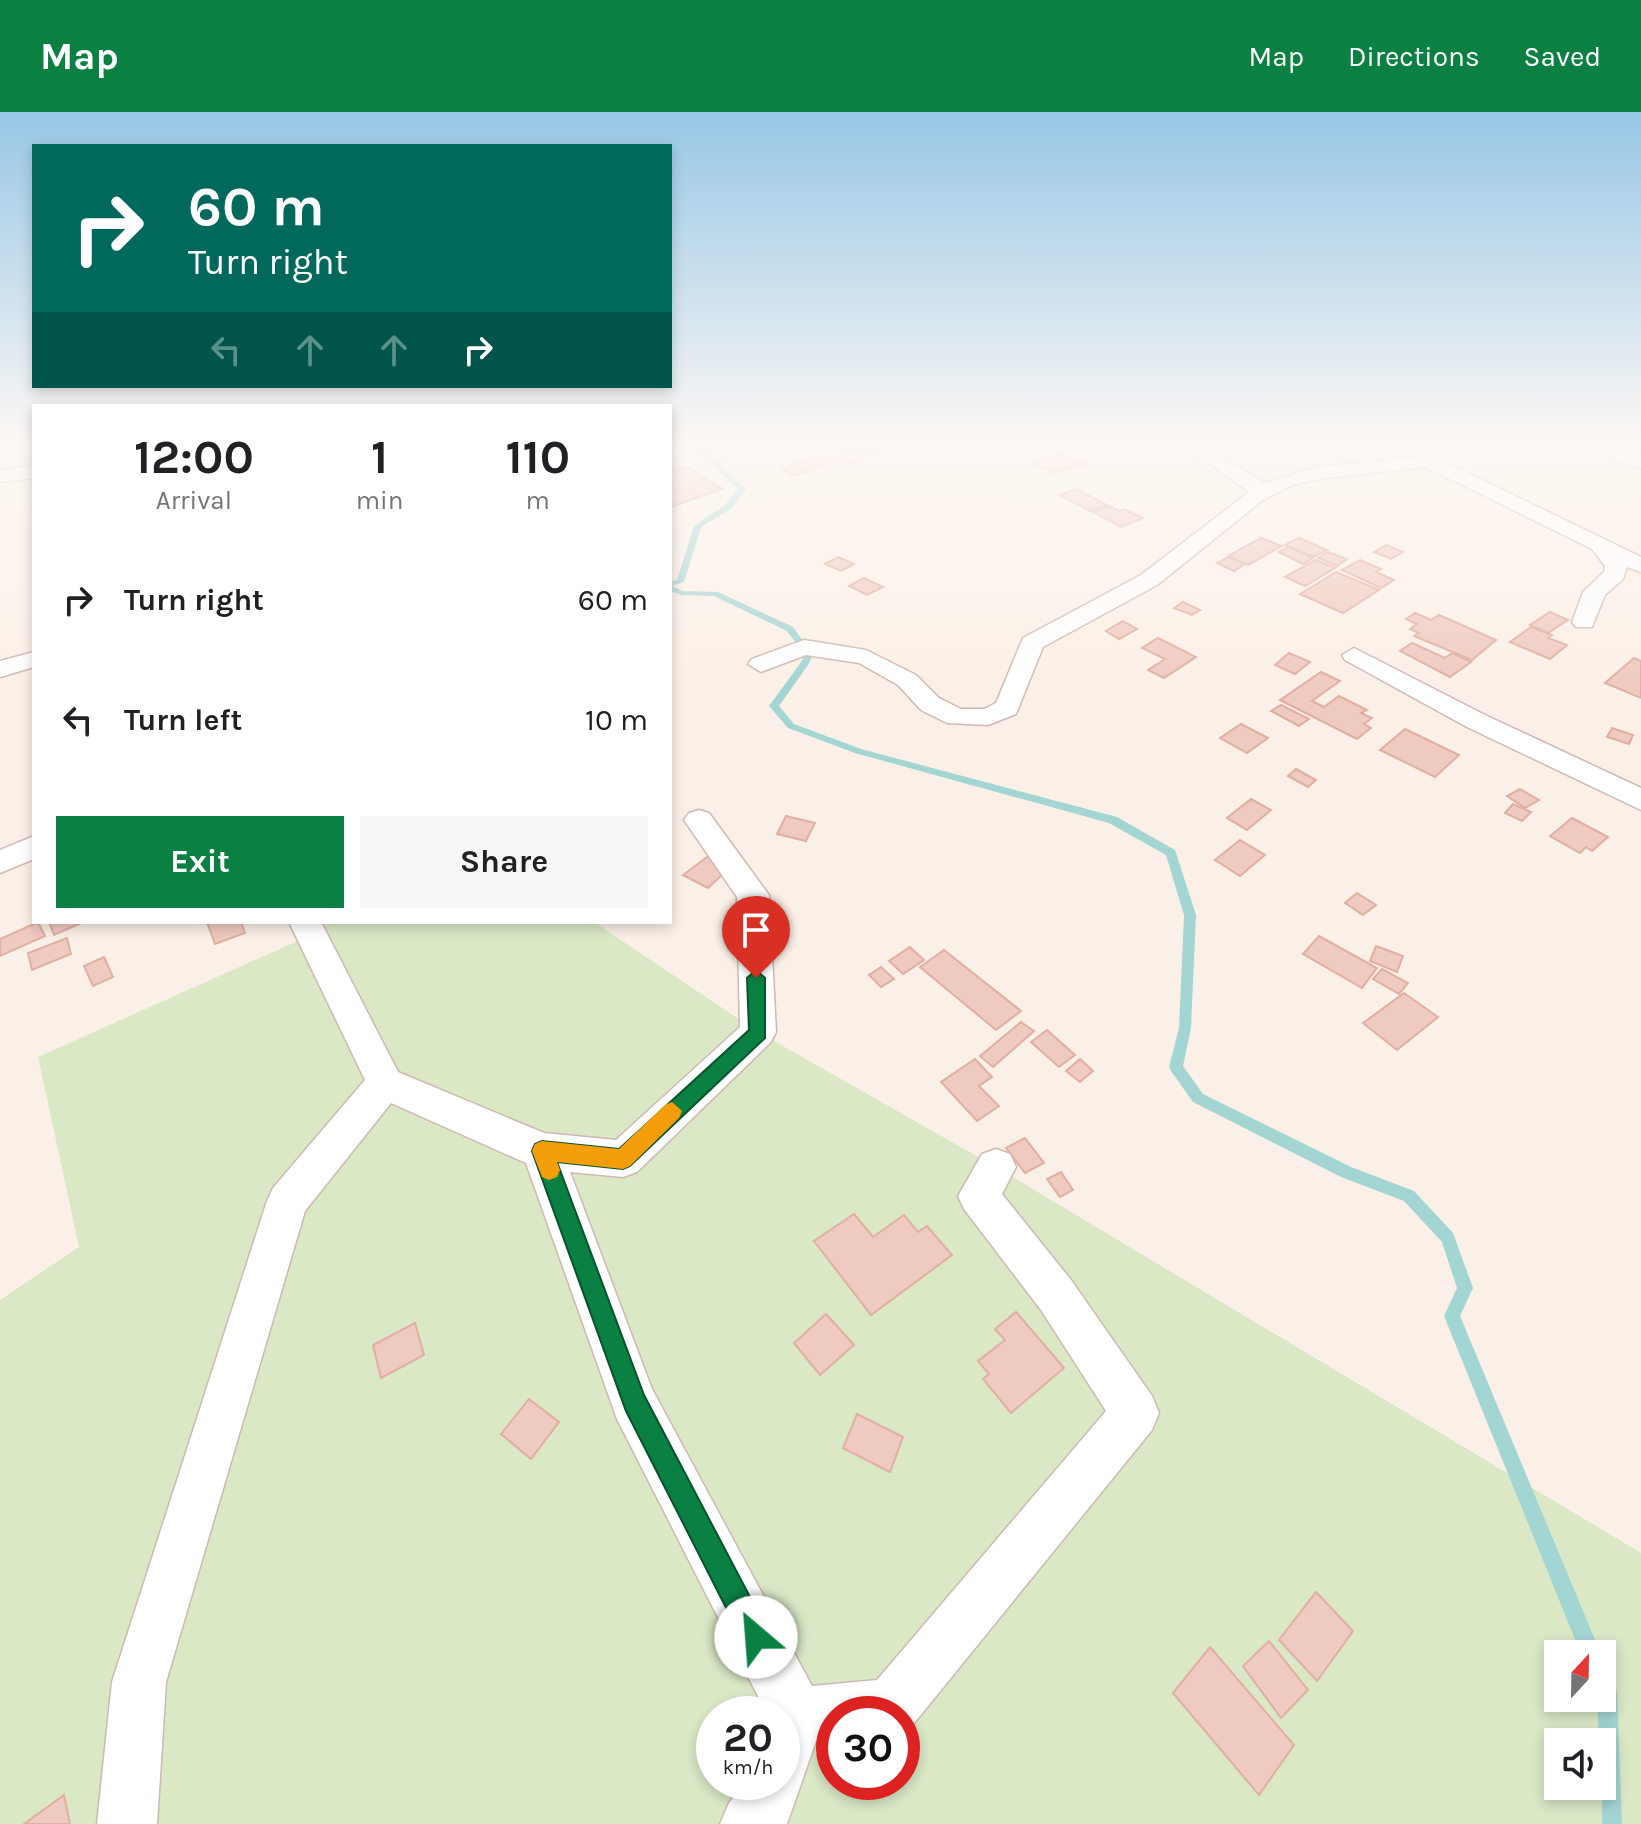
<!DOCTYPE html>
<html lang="en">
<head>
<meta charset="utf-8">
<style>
  body { margin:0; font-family:Karla,sans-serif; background:#f6f6f6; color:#202124; height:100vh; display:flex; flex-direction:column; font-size:30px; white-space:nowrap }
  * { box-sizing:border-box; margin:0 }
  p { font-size:26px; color:#757577 }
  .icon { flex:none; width:44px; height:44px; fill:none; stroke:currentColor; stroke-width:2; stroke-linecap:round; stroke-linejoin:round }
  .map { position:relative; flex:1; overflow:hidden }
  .details { position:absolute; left:32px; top:292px; width:640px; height:520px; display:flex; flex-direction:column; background:#fff; border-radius:0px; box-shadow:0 4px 12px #0003 }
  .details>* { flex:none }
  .hud { position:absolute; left:32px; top:32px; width:640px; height:244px; border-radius:0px; box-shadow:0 4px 12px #0003; background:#00695c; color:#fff; overflow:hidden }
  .needle { width:52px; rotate:22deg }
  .tools { position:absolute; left:1544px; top:1528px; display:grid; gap:16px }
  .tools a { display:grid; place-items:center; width:72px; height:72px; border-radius:0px; background:#fff; box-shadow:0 4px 12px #0003; font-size:40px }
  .speed { position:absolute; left:696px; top:1584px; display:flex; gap:16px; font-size:40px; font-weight:700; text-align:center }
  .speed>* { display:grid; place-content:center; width:104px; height:104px; border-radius:50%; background:#fff; box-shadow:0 4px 12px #0003; line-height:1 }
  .speed small { font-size:20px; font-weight:400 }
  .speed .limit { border:12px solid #d22; background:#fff; color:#111 }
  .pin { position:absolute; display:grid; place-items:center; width:68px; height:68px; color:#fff; margin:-82px -34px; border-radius:50% 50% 50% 0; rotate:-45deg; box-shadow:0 0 8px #0007 }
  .pin .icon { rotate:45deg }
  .me { position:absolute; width:88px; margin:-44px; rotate:333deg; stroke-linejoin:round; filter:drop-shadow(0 0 6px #0008) }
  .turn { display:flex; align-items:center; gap:28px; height:168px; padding:0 24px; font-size:36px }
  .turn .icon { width:104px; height:104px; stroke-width:2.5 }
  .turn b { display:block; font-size:56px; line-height:68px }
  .lanes { display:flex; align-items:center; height:76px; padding:0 24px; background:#0003; justify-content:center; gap:40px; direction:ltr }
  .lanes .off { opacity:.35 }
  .eta { display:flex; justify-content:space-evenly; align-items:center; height:136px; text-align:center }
  .eta b { font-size:48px; font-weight:700; line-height:56px }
  .cta { display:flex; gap:16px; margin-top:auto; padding:16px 24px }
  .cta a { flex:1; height:92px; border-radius:0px; background:#0b8043; color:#fff; font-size:32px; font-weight:700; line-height:92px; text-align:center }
  .cta a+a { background:#f6f6f6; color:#202124 }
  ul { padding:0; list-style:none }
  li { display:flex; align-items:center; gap:24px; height:120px; padding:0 24px }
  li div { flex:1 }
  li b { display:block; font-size:30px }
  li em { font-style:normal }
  header { display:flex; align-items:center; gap:48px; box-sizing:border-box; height:112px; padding:0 40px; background:#0b8043; color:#fff }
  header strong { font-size:38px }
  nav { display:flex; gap:44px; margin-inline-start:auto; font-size:28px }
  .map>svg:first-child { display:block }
  .green { fill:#dae8c6; fill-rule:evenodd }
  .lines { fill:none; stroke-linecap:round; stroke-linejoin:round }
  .stream { fill:#a3d5d3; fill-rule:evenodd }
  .building { fill:#efcac0; stroke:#e1aea2; stroke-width:2 }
  .minor-casing { stroke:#cfb8b1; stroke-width:3 }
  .minor { fill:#fff; fill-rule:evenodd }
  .route { fill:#0b8043; stroke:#07532c; stroke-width:2 }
  .slow { fill:#f59e0b }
</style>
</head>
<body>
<header>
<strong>Map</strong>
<nav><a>Map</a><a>Directions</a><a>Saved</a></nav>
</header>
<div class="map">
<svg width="1641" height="1712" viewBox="0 0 1641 1712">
  <rect width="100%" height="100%" fill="#fbf0e7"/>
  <path class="green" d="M332,810H594L758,920L996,1055L1641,1441V1712H0V1188L79,1135L38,945L313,822ZM1558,1542H1602V1586H1558ZM714,1602H782V1670H714ZM834,1602H902V1670H834ZM1558,1630H1602V1674H1558Z"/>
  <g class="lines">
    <g class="stream">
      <path d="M679,334C706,334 728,359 746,377L731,397L701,415L684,470L672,474L683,479L718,480L793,515L813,543L808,553L779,594L794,612L861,637L1117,705L1175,738L1196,803L1191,916L1183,954L1203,982L1351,1055L1414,1079L1453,1121L1473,1176L1460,1204L1601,1542H1581L1444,1204L1457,1176L1442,1130L1404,1089L1341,1065L1193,990L1171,959L1169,955L1179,916L1184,803L1166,743L1109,711L855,641L788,616L769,594L799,553L805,543L787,519L714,484L682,483L670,479V470L677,468L694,414L725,393L738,377L703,344Z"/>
      <polygon points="1602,1558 1609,1561 1617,1579 1622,1712 1602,1712 1602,1630 1599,1630 1597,1586 1602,1586"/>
    </g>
  </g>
  <g class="building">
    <polygon points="861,334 892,334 852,352 835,345"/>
    <polygon points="1060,341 1085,352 1054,361 1033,351"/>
    <polygon points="823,342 836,349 794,364 781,357"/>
    <polygon points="687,355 723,377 670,395 670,360"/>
    <polygon points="1076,377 1107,393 1090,399 1059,383"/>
    <polygon points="1109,394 1119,399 1124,397 1143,406 1121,415 1093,400"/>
    <polygon points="1261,426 1282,434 1248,453 1228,444"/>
    <polygon points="1299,426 1327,438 1314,445 1285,433"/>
    <polygon points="1386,433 1403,440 1391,447 1374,440"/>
    <polygon points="1288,435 1313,446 1303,452 1279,440"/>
    <polygon points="1328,440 1347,447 1337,454 1318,446"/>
    <polygon points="838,445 854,452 841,459 825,452"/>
    <polygon points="1228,445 1245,452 1234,459 1217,451"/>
    <polygon points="1315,448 1335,456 1305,474 1285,465"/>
    <polygon points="1360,448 1381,457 1376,460 1394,468 1381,476 1342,458"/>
    <polygon points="1336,460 1379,478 1343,501 1300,482"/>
    <polygon points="864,466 883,475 867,483 849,474"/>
    <polygon points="1183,490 1200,498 1192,503 1174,496"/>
    <polygon points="1550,500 1568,508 1548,521 1530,513"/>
    <polygon points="1415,501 1431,508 1439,503 1496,528 1472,548 1414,524 1419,521 1410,517 1417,512 1406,507"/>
    <polygon points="1123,509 1137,517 1119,527 1106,519"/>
    <polygon points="1531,515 1552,523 1548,526 1567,533 1550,547 1510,530"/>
    <polygon points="1158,526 1196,545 1164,566 1148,558 1165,547 1142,536"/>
    <polygon points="1412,531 1445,546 1452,541 1471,550 1450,565 1400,539"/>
    <polygon points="1289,541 1310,550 1295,562 1275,553"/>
    <polygon points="1634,546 1641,549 1641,586 1605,571"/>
    <polygon points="1321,560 1340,569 1312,589 1324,595 1339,584 1367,598 1361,601 1372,606 1364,612 1371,616 1357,627 1280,588"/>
    <polygon points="1281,593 1309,607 1299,614 1271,599"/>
    <polygon points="1241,612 1268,626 1247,641 1220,626"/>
    <polygon points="1612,616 1633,623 1629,632 1607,625"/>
    <polygon points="1405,617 1459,643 1435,665 1380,638"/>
    <polygon points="1296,657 1316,668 1308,675 1288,664"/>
    <polygon points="1520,677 1539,688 1525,696 1507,684"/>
    <polygon points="1251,687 1271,698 1247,718 1227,706"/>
    <polygon points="1513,692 1531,700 1522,709 1505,701"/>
    <polygon points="786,704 815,711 806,729 777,722"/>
    <polygon points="1572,706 1608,725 1592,739 1586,735 1580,741 1550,724"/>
    <polygon points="1240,728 1265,743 1240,764 1215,748"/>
    <polygon points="715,739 723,762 708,776 683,763"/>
    <polygon points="1357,781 1376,793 1363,803 1345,791"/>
    <polygon points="38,810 45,824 0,844 0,827"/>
    <polygon points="49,810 83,810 54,823"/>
    <polygon points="207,810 241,810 245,821 215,832"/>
    <polygon points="1319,824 1377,856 1362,876 1303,842"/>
    <polygon points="67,826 71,842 32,858 28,841"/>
    <polygon points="1376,834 1403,844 1397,860 1370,849"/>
    <polygon points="910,835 924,848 903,862 889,849"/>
    <polygon points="944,838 1021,899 996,918 920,855"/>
    <polygon points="104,845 113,865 93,874 84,854"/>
    <polygon points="881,855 894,867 881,875 869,863"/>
    <polygon points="1382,857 1408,871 1399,882 1373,867"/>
    <polygon points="1404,881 1438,905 1397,938 1363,911"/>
    <polygon points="1021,910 1034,919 993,955 980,944"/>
    <polygon points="1047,918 1075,943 1059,955 1031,930"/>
    <polygon points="975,947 992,965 979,974 999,994 977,1009 941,970"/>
    <polygon points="1080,947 1093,959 1080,970 1066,959"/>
    <polygon points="1025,1026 1044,1051 1025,1061 1006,1036"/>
    <polygon points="1061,1060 1073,1078 1060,1085 1047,1067"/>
    <polygon points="854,1102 873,1125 904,1103 918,1120 927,1114 952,1143 871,1203 814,1129"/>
    <polygon points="1016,1200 1064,1256 1011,1301 983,1267 989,1262 978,1249 1005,1228 995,1217"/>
    <polygon points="826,1202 854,1233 820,1263 794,1231"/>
    <polygon points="415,1211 424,1243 381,1266 373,1233"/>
    <polygon points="529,1287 559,1310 531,1347 501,1322"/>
    <polygon points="857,1302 903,1325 890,1360 843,1336"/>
    <polygon points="1316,1480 1353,1519 1317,1569 1279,1528"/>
    <polygon points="1269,1529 1308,1578 1281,1606 1243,1554"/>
    <polygon points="1210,1535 1294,1633 1259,1683 1173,1581"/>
    <polygon points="64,1683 70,1712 24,1712"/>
  </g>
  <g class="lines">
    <defs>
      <g id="minor">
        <polygon points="710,334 728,334 727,343 718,349 711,347"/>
        <polygon points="1185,334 1206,334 1264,371 1318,355 1421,345 1427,334 1445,334 1439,347 1641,445 1641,460 1627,455 1623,467 1605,483 1592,515 1576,515 1572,510 1583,480 1604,460 1605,454 1592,437 1426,355 1318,367 1290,374 1263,388 1157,473 1043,535 1016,602 988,613 947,611 921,598 898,573 859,551 806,543 761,560 748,552 752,547 804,528 866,538 916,563 939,586 961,597 984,597 996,591 1023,526 1141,463 1249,380"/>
        <polygon points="1585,334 1612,334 1641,344 1641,356 1587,338"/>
        <polygon points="34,354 34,366 0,370 0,358"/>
        <polygon points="1354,536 1485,603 1641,676 1641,698 1467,615 1345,548 1342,543"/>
        <polygon points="34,540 34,555 0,565 0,549"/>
        <polygon points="699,698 709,701 769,783 776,920 771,930 637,1060 623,1065 570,1060 652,1277 812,1574 877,1568 1106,1299 1041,1198 964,1097 958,1084 982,1042 996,1037 1010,1042 1016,1055 1002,1082 1071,1168 1152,1284 1159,1301 1152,1318 911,1615 902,1618 902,1602 834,1602 834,1628 816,1629 787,1712 720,1712 729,1691 745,1670 782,1670 782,1602 767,1602 617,1307 526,1051 391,991 305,1099 166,1570 157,1712 97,1712 112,1570 267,1089 273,1076 365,968 289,810 321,810 398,960 544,1021 616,1028 740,915 737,785 684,708 689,701"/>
        <polygon points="34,724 34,747 0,761 0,738"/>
      </g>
    </defs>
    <use href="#minor" class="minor-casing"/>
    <use href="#minor" class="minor"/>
  </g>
  <linearGradient id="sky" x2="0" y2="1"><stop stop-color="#97c7e6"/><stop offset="0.58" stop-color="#fdf8f4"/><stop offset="1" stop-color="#fdf8f4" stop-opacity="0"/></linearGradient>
  <rect width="1641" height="574" fill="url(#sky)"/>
  <polygon class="route" points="756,858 765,866 765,926 630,1054 623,1057 557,1050 644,1283 771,1525 767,1535 756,1539 746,1535 626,1299 532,1039 535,1032 542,1029 619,1037 749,918 747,866"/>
  <polygon class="slow" points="672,990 682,999 679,1006 630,1054 623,1057 557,1050 560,1058 557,1065 549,1068 542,1065 532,1039 535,1032 542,1029 619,1037 665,993"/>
</svg>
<div class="tools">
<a><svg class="needle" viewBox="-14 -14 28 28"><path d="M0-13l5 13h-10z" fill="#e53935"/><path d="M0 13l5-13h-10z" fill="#757577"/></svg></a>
<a><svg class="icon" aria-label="sound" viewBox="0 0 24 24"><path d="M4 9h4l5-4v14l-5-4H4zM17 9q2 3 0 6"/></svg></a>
</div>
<div class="speed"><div>20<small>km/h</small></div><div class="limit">30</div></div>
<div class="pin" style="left:756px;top:866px;background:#d93025"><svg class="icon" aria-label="arrive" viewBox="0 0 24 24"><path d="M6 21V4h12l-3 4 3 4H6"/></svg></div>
<svg class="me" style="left:756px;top:1525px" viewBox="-20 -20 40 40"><circle r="19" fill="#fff"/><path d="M0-13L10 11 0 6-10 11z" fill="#0b8043"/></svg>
<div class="hud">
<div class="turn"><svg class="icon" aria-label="right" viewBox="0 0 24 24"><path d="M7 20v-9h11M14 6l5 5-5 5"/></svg><div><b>60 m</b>Turn right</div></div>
<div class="lanes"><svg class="icon off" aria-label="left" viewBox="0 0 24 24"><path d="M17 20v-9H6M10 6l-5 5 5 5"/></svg><svg class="icon off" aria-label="ahead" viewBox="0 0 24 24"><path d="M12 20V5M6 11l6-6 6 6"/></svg><svg class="icon off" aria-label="ahead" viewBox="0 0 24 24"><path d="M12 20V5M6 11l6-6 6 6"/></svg><svg class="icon" aria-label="right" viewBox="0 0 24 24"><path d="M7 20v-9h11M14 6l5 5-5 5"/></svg></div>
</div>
<section class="details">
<div class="eta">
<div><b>12:00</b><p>Arrival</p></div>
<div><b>1</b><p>min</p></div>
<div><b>110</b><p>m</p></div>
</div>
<ul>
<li><svg class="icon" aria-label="right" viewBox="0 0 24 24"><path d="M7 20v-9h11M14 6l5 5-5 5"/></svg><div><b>Turn right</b></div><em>60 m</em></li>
<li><svg class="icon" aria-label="left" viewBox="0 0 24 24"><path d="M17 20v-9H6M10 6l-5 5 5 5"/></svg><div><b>Turn left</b></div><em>10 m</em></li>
</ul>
<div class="cta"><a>Exit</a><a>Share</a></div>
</section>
</div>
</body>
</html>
